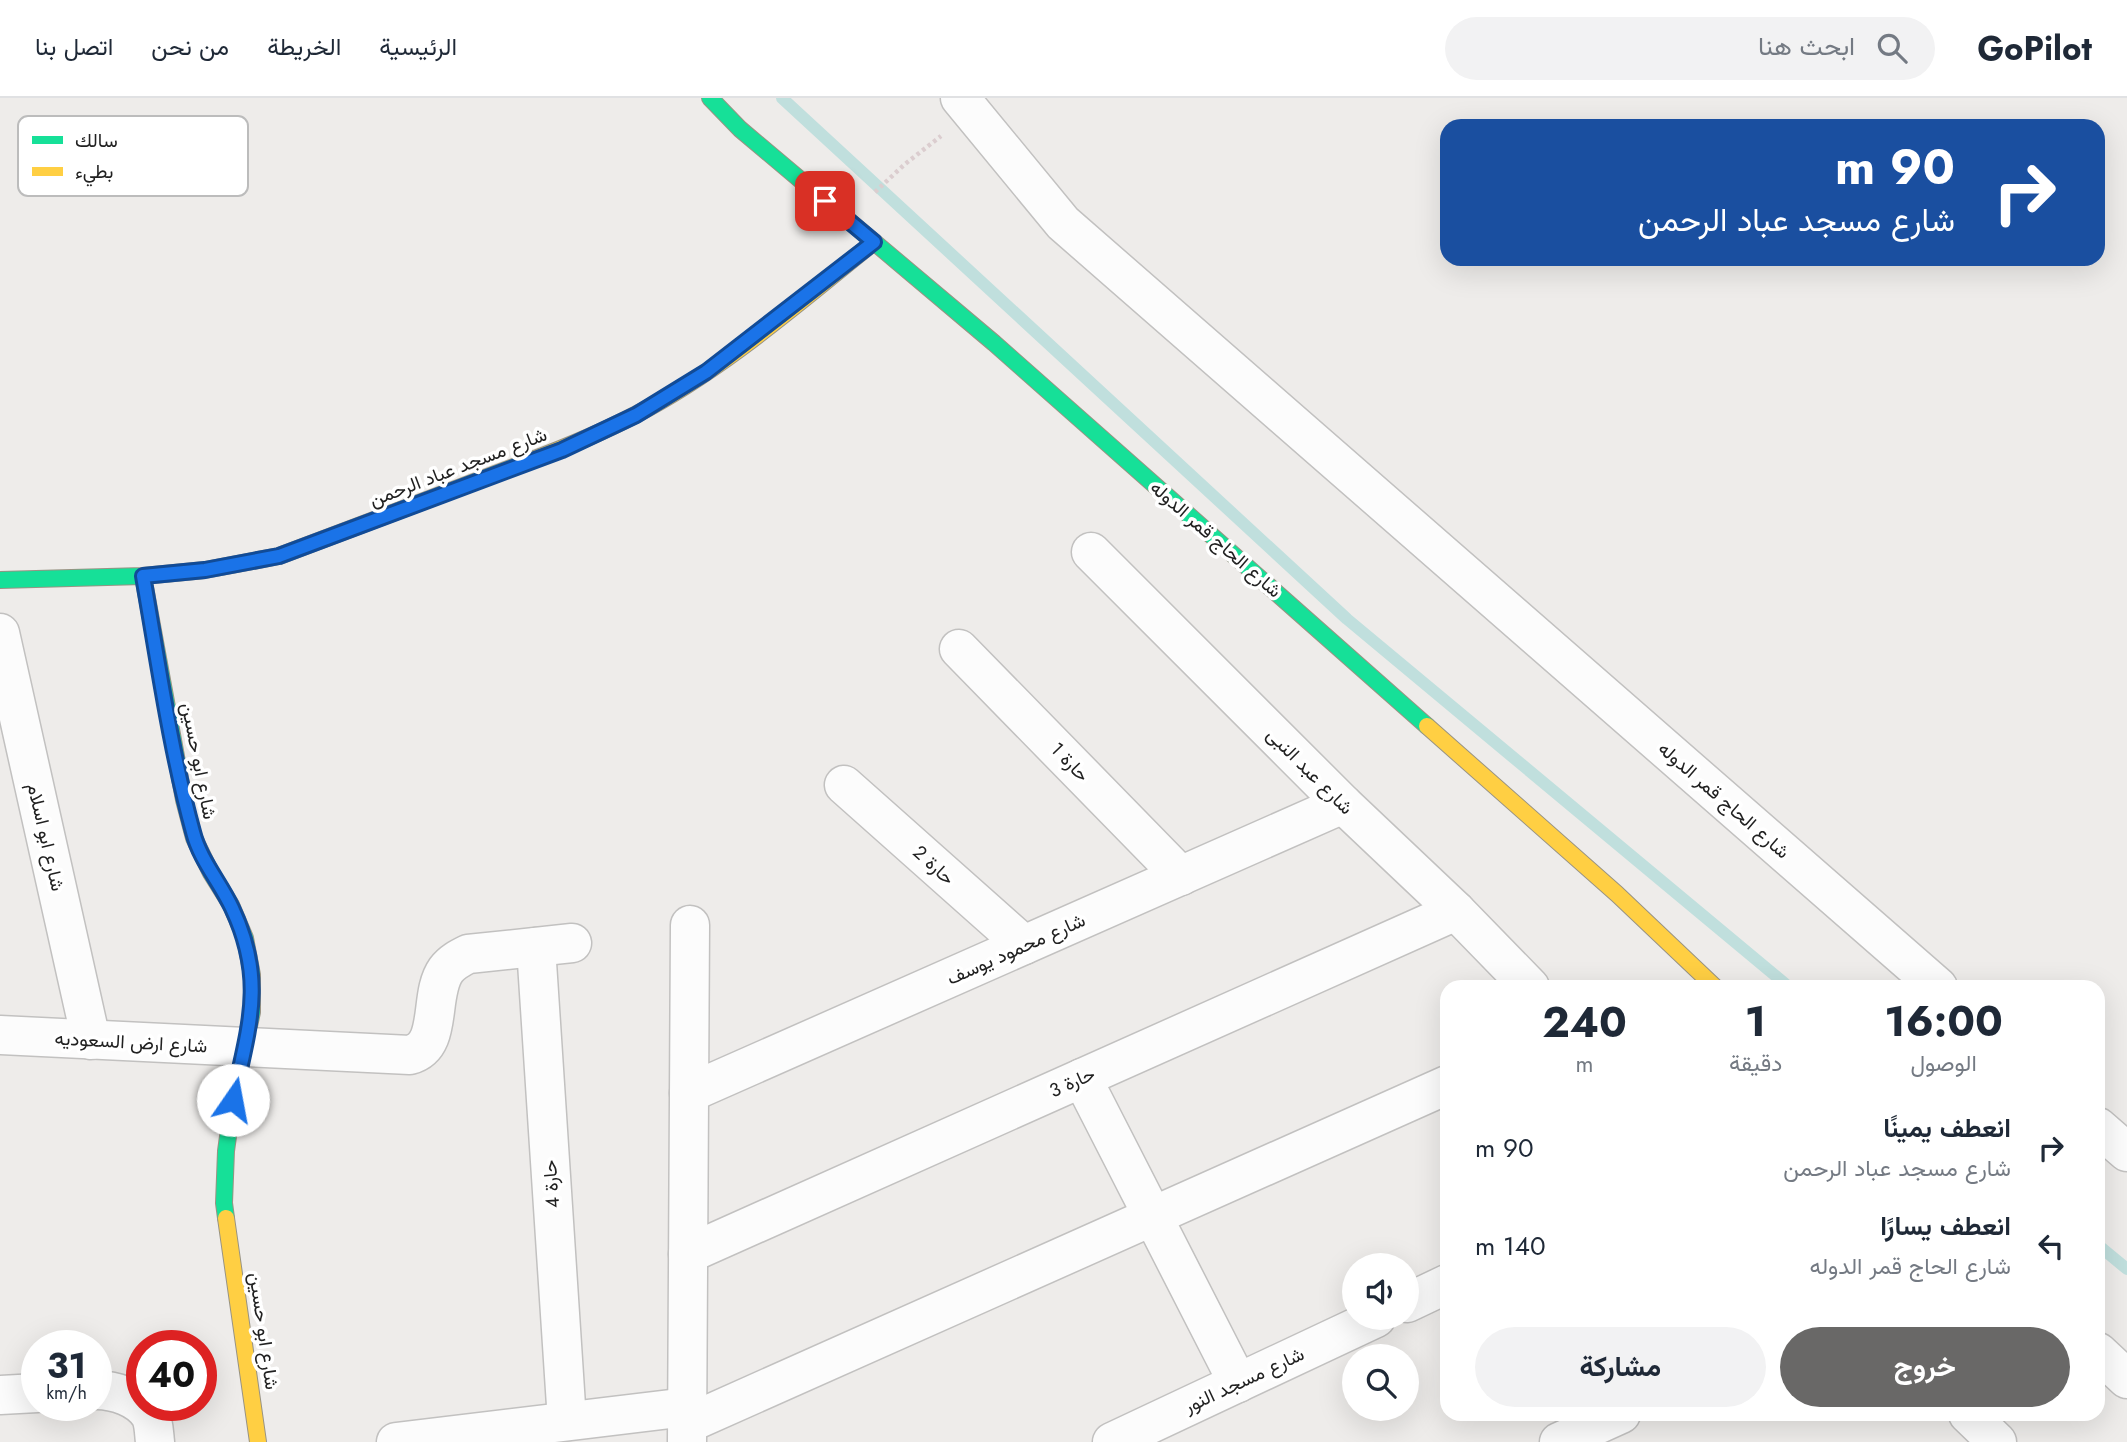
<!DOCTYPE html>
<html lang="ar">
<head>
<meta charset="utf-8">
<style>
  body { margin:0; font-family:Jost,Vazirmatn,sans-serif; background:#f2f2f3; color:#1f2937; direction:rtl; height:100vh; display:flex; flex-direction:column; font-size:26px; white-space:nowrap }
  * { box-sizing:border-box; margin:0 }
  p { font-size:23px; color:#747a83 }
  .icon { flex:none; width:38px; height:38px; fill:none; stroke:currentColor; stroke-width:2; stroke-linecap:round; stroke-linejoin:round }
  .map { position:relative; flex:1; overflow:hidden; direction:ltr }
  .details { position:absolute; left:1440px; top:882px; width:665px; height:441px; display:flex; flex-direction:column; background:#fff; border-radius:21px; box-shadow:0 7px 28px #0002; direction:rtl }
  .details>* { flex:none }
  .banner { position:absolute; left:1440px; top:21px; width:665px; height:147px; border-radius:21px; box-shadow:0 7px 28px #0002; direction:rtl; background:#1a4fa0; color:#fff; overflow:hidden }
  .buttons { position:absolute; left:1342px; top:1155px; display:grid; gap:14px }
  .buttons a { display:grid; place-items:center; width:77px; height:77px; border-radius:50%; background:#fff; box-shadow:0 7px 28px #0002; font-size:35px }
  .speed { position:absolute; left:21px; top:1232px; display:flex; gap:14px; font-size:35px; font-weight:700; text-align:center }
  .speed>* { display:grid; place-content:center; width:91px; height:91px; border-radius:50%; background:#fff; box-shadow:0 7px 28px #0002; line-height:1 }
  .speed small { font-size:18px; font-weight:400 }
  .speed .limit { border:10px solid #d22; background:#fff; color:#111 }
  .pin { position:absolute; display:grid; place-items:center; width:60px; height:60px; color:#fff; margin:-30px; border-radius:14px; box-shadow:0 4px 10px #0006 }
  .me { position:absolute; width:77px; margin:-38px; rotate:12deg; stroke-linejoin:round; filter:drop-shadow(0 0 5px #0008) }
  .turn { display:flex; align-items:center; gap:24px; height:147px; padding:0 35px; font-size:32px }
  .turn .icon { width:91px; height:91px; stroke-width:2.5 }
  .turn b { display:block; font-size:49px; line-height:60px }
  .eta { display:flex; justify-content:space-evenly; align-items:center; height:119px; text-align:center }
  .eta b { font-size:42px; font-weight:700; line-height:49px }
  .button { display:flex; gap:14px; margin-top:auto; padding:14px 35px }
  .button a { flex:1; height:80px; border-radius:42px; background:#696867; color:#fff; font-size:28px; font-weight:700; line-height:80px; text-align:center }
  .button a+a { background:#f2f2f3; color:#1f2937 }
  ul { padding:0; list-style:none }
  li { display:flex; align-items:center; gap:21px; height:98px; padding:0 35px }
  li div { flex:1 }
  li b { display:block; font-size:26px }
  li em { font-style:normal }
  header { display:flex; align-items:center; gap:42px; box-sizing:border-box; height:98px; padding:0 35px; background:#fff; border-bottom:2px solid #e0e1e3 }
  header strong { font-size:33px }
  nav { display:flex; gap:38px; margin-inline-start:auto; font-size:24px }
  .search { width:490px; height:63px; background:#f2f2f3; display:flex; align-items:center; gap:18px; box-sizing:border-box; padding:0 24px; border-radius:38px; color:#747a83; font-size:26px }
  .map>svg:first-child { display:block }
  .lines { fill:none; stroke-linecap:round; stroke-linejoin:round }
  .stream { stroke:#c0dfdd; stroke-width:12 }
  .street-casing { stroke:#c2c1c0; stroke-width:41 }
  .fast-casing { stroke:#989383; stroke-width:18 }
  .slow-casing { stroke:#989383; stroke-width:18 }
  .path { stroke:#dbcdcf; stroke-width:4.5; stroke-dasharray:3.5 3.5; stroke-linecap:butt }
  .street { stroke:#fcfcfc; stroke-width:38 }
  .fast { stroke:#16e098; stroke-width:16 }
  .slow { stroke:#ffcf43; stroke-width:16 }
  .route-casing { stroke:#114b97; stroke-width:18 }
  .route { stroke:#1a73e8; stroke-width:12 }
  .labels { text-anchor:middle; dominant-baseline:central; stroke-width:7; stroke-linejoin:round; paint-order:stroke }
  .street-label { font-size:19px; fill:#212121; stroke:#fff }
  .key { fill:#fff; stroke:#bcbcbc; stroke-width:2 }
  .key-label { font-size:19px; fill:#212121 }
</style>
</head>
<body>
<header>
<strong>GoPilot</strong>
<div class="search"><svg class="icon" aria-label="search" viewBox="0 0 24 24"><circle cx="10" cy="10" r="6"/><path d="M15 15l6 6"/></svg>ابحث هنا</div>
<nav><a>الرئيسية</a><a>الخريطة</a><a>من نحن</a><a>اتصل بنا</a></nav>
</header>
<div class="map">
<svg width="2127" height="1344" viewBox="0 0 2127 1344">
  <rect width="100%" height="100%" fill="#eeecea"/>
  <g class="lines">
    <g class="stream">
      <polyline points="782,0 1347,521 1789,889"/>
      <polyline points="2098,1147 2127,1171"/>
    </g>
    <defs>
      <g id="street">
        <polyline points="960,0 1063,125 1938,889"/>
        <polyline points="1091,454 1343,706 1456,813 1530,889"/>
        <polyline points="0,535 91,942"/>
        <polyline points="959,551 1181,778"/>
        <polyline points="844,687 1024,847"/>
        <polyline points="536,849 567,1323"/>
        <path d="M0,937L410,957C444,948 428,897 446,872C452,864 460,860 468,856L572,845"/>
        <polyline points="1082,980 1238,1285"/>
        <polyline points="689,995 1343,706"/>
        <polyline points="2098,1029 2127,1054"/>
        <polyline points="688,1156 1456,813"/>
        <polyline points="1407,1205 1447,1186"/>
        <polyline points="2098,1254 2127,1281"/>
        <path d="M96,1292C115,1292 139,1300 150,1317C154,1324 154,1336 155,1344"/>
        <polyline points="0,1297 37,1295"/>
        <polyline points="1968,1316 1997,1344"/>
        <polyline points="687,1326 1447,987"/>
        <polyline points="396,1344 687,1309"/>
        <polyline points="687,1344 690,827"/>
        <polyline points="1112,1344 1376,1220"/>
        <polyline points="1559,1344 1621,1316"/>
      </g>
      <g id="fast">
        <polyline points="710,0 740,31 994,245 1427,628"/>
        <polyline points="143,478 184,702 194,740 211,775 231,807 245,840 252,877 252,914 233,1002 226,1053 224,1105 226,1120"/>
        <polyline points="0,482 143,478 205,472 279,458 527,364"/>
      </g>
      <g id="slow">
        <path d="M527,364C564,350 601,335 635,317C722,272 798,205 874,144"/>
        <polyline points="1427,628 1617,796 1715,889"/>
        <polyline points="226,1120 258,1344"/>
      </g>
    </defs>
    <use href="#street" class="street-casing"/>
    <use href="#fast" class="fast-casing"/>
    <use href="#slow" class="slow-casing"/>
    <polyline class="path" points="875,94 905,66 941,38"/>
    <use href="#street" class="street"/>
    <use href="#fast" class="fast"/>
    <use href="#slow" class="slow"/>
  </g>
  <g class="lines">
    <defs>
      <path id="route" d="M233,1002C249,928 266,882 232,810C220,784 200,762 193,734C170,650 158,563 143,478L205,472L279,458L562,352L636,317L706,274L874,144L825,103"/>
    </defs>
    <use href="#route" class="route-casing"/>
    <use href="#route" class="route"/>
  </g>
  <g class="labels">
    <g class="street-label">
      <text transform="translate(458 369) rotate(-21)">شارع مسجد عباد الرحمن</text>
      <text transform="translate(1216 441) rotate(41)">شارع الحاج قمر الدوله</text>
      <text transform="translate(199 663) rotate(79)">شارع ابو حسين</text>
      <text transform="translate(1070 664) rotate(46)">حارة 1</text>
      <text transform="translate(1310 673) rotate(45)">شارع عبد النبى</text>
      <text transform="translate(1724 702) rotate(41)">شارع الحاج قمر الدوله</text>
      <text transform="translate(46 739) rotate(77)">شارع ابو اسلام</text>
      <text transform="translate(934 767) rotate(42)">حارة 2</text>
      <text transform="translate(1016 851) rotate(-24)">شارع محمود يوسف</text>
      <text transform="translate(131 944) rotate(3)">شارع ارض السعوديه</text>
      <text transform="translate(1072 984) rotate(-24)">حارة 3</text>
      <text transform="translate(551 1086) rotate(-94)">حارة 4</text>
      <text transform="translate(264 1233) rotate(82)">شارع ابو حسين</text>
      <text transform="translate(1244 1282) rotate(-25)">شارع مسجد النور</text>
    </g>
  </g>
  <rect x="18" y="18" width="230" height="80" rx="10" class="key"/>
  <rect x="32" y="38" width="31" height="8" fill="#16e098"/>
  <rect x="32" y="69" width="31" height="9" fill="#ffcf43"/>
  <g class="key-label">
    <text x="75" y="49">سالك</text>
    <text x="75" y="80">بطيء</text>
  </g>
</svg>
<div class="buttons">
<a><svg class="icon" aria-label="sound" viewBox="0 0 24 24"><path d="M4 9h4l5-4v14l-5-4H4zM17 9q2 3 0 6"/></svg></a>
<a><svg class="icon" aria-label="search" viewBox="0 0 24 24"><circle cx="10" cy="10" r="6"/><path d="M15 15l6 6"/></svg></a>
</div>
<div class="speed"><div>31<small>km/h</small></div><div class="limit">40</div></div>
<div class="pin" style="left:825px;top:103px;background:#d93025"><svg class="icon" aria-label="arrive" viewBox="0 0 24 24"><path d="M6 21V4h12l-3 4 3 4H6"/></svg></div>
<svg class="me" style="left:233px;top:1002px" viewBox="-20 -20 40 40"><circle r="19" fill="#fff"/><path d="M0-13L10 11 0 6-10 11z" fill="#1a73e8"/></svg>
<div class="banner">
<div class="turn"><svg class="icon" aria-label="right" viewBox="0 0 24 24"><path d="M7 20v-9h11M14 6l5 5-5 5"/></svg><div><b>90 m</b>شارع مسجد عباد الرحمن</div></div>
</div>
<section class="details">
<div class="eta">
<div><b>16:00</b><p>الوصول</p></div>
<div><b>1</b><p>دقيقة</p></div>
<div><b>240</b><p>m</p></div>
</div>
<ul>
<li><svg class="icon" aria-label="right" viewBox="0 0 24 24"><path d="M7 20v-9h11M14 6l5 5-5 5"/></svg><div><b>انعطف يمينًا</b><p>شارع مسجد عباد الرحمن</p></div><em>90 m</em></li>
<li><svg class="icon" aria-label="left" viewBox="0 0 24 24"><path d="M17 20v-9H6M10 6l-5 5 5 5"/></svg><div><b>انعطف يسارًا</b><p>شارع الحاج قمر الدوله</p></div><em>140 m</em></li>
</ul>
<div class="button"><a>خروج</a><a>مشاركة</a></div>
</section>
</div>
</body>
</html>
